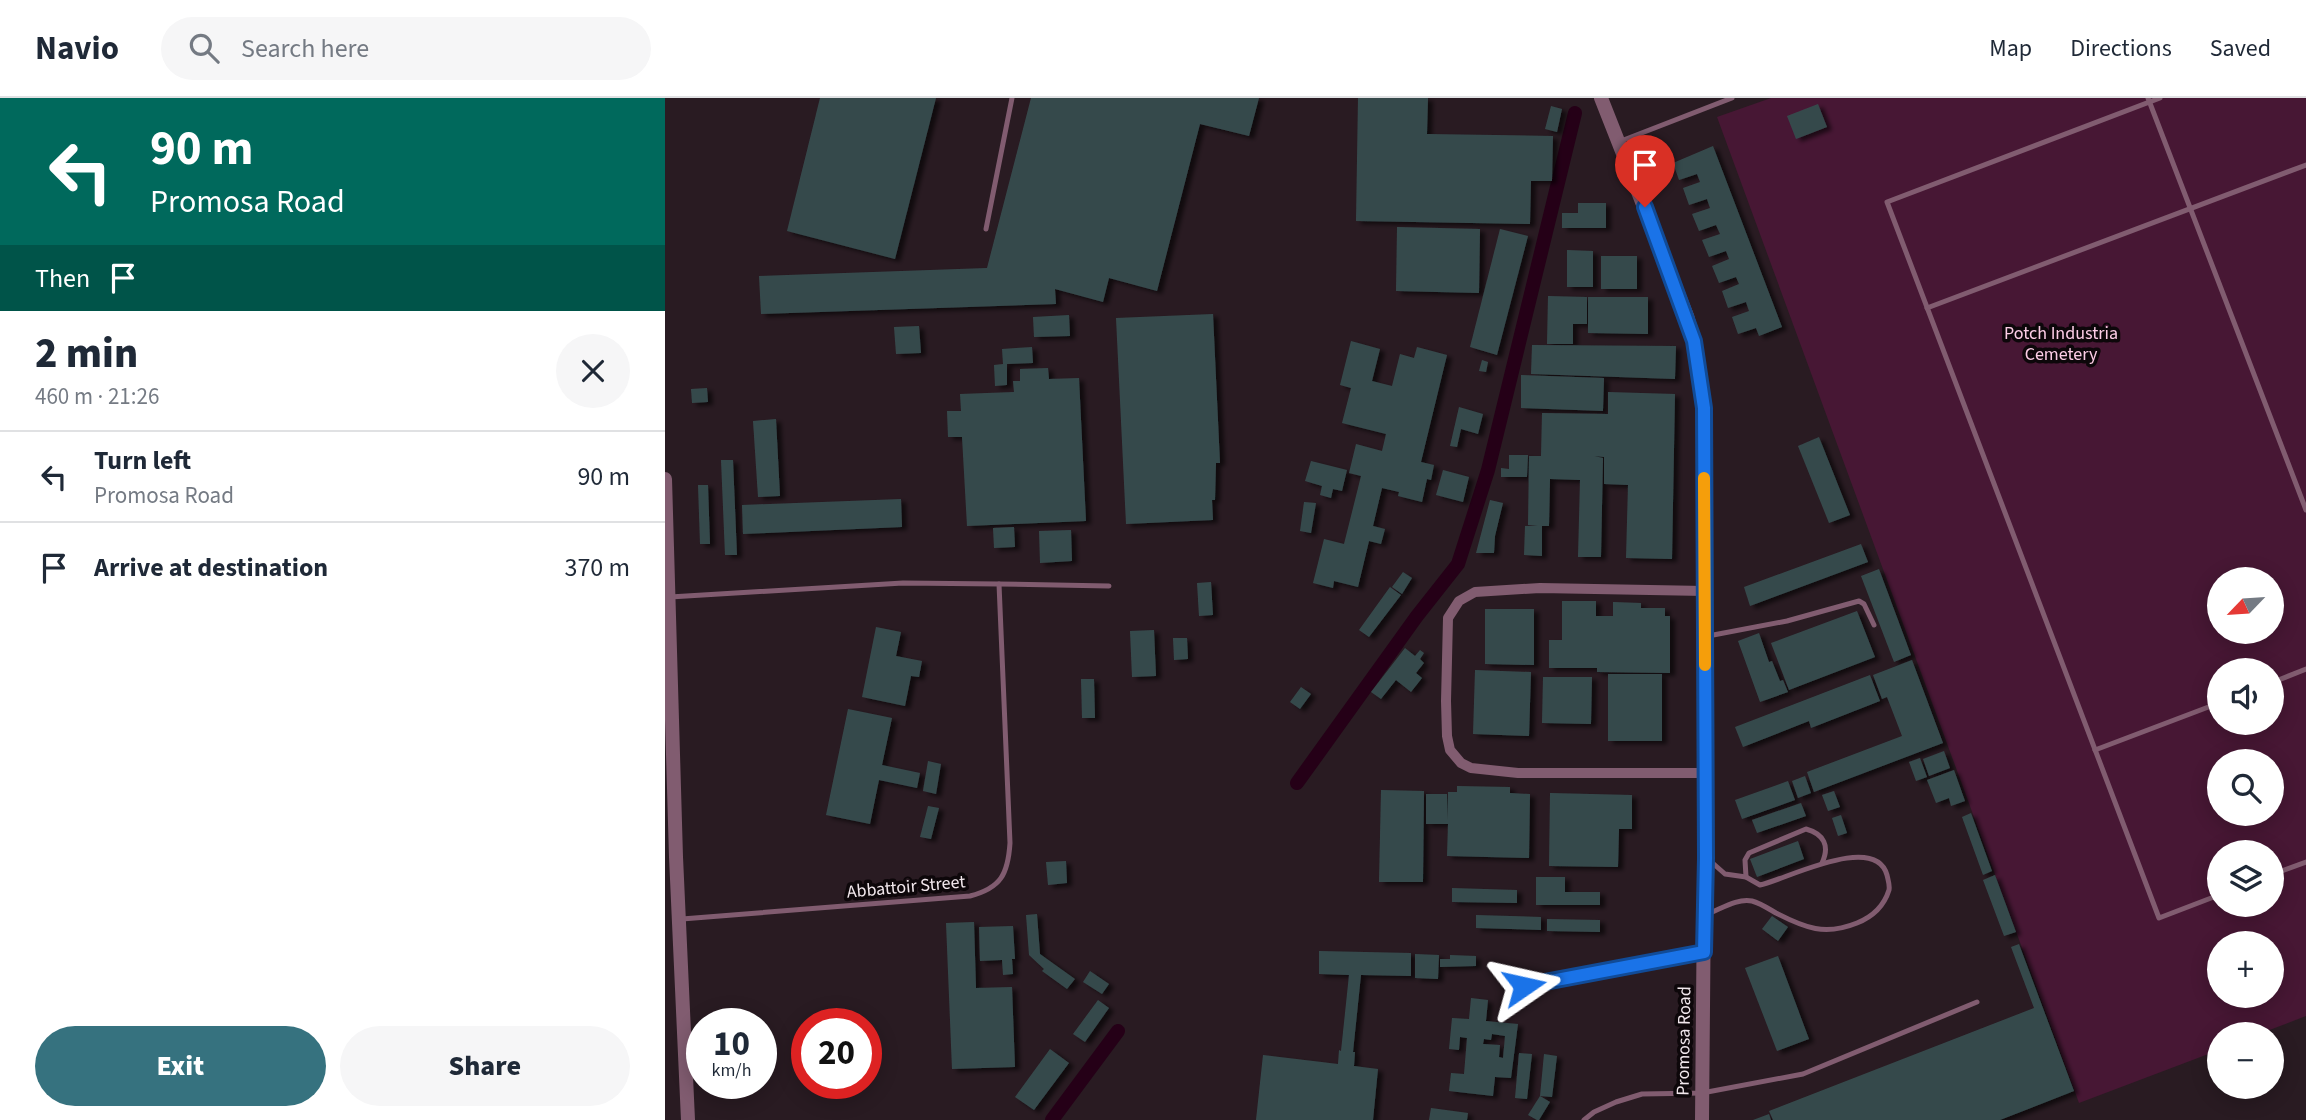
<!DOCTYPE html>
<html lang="en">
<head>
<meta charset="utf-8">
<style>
  body { margin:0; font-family:"Source Sans 3",sans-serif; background:#f6f6f7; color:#1f2937; height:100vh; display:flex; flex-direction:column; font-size:26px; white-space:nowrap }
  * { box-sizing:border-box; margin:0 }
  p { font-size:23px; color:#747a83 }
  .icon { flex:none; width:38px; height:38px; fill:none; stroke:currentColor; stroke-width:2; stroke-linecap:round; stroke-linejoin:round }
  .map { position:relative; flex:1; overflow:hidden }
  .sheet { display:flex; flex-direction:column; background:#fff; width:665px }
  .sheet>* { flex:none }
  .top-card { background:#00695c; color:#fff; overflow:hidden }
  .needle { width:46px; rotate:245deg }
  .controls { position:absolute; left:1542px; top:469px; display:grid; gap:14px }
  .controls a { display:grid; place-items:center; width:77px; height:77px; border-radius:50%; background:#fff; box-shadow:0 4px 18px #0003; font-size:35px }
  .speed { position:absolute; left:21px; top:910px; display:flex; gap:14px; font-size:35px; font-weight:700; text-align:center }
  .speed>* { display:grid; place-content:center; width:91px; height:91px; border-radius:50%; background:#fff; box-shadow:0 4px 18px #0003; line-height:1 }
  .speed small { font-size:18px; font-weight:400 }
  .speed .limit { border:10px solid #d22; background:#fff; color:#111 }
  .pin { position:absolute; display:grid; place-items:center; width:60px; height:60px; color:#fff; margin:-72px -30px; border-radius:50% 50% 50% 0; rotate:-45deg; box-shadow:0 0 7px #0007 }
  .pin .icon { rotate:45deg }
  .me { position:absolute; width:77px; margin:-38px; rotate:79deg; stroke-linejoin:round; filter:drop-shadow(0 0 5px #0008) }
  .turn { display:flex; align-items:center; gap:24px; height:147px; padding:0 35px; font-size:32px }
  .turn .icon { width:91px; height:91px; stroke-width:2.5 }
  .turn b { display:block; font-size:49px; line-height:60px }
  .then { display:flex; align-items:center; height:66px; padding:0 35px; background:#0003; gap:14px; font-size:26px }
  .round { display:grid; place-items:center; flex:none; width:74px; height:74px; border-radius:37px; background:#f6f6f7 }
  .headline { display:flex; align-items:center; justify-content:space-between; height:119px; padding:0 35px }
  h1 { font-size:42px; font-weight:800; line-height:52px }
  .primary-button { display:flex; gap:14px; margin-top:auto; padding:14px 35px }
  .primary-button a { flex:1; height:80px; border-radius:42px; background:#36727f; color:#fff; font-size:28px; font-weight:800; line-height:80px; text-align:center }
  .primary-button a+a { background:#f6f6f7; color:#1f2937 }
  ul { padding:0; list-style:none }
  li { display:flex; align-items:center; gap:21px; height:91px; padding:0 35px; border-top:2px solid #e0e1e3 }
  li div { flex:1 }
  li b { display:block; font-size:26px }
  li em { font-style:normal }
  header { display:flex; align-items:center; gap:42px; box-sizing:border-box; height:98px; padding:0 35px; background:#fff; border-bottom:2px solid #e0e1e3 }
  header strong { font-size:33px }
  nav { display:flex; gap:38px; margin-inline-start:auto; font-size:24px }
  .search { width:490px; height:63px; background:#f6f6f7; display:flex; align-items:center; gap:18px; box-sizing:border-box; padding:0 24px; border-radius:38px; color:#747a83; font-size:26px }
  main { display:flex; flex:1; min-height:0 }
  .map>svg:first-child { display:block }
  .green { fill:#471734; fill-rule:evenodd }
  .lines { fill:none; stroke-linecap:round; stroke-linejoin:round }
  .canal { stroke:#250017; stroke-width:14 }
  .building { fill:#364a4c; fill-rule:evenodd; filter:url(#shadow) }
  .service { stroke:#815c70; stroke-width:5 }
  .minor { stroke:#815c70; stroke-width:10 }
  .tertiary { stroke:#815c70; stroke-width:14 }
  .route-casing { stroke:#114b97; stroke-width:18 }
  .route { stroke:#1a73e8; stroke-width:12 }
  .slow { stroke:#f59e0b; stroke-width:12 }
  .labels { text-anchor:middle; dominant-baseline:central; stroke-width:7; stroke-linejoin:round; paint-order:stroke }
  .park-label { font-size:18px; fill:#fdcde6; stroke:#0d070a }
  .street-label { font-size:18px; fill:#f2e8ed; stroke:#0d070a }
</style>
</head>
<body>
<header>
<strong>Navio</strong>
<div class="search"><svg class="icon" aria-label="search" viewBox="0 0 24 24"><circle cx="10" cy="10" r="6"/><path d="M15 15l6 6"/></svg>Search here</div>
<nav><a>Map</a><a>Directions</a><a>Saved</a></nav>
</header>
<main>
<section class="sheet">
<div class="top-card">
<div class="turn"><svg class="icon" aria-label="left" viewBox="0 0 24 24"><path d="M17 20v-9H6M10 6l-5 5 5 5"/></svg><div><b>90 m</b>Promosa Road</div></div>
<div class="then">Then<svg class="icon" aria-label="arrive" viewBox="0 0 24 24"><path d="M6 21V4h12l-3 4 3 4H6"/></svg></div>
</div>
<div class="headline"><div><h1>2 min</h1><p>460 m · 21:26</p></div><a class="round"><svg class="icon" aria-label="close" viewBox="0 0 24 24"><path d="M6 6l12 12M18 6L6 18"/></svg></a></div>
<ul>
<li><svg class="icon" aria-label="left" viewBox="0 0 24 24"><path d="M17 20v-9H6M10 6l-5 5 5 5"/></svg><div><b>Turn left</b><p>Promosa Road</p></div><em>90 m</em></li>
<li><svg class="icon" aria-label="arrive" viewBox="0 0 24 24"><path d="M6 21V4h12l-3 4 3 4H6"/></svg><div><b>Arrive at destination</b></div><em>370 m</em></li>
</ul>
<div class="primary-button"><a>Exit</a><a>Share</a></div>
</section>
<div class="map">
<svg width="1641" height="1022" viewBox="0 0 1641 1022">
  <defs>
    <filter id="shadow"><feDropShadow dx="5" dy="3" stdDeviation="2" flood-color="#0009"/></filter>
  </defs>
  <rect width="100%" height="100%" fill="#291b22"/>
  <path class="green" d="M1106,0H1641V918L1594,936H1554V952L1414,1005L1052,19ZM1554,481H1606V534H1554ZM1554,572H1606V625H1554ZM1554,663H1606V716H1554ZM1554,754H1606V807H1554ZM1554,845H1606V898H1554Z"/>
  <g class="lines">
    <g class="canal">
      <polyline points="632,685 752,518 793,466 823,372 910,15"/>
      <polyline points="387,1022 453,933"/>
    </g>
  </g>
  <g class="building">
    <polygon points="155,0 271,0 230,161 122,133"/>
    <polygon points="366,0 594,0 584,38 535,26 492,193 444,180 438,204 390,191 391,206 96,216 94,178 322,170"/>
    <polygon points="693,0 763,0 762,36 888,38 887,83 866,83 865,126 691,123"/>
    <polygon points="1153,6 1162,29 1131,41 1122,18"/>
    <polygon points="886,8 897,11 892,34 880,31"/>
    <polygon points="1048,48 1117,229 1094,238 1091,230 1073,236 1067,219 1084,213 1081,204 1063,210 1057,193 1074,186 1071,179 1054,185 1047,168 1064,161 1061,153 1044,159 1037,142 1055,136 1051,127 1034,133 1027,116 1045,110 1042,101 1024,107 1018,90 1035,84 1032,76 1014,82 1008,65"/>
    <polygon points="913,105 941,105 941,130 897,130 897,115 913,115"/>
    <polygon points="732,129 815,131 814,195 731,193"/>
    <polygon points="835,131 863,138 832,257 805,249"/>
    <polygon points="902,152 928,153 928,189 902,189"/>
    <rect x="936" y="158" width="36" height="33"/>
    <polygon points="883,198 922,199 922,226 908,226 908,246 882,246"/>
    <polygon points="923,199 983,199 983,236 923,235"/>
    <polygon points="548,216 555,365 551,365 550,402 547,402 548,422 461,426 451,220"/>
    <polygon points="404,217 405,238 369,239 368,219"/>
    <polygon points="254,228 256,255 231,256 229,229"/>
    <polygon points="686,243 715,251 707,283 727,288 735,256 749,260 752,249 782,257 756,364 769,367 766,382 762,381 757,404 733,398 734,394 717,390 708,428 720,431 716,446 704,443 693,489 669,483 668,490 648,485 659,441 679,446 696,378 684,375 691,346 717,353 721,336 677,325 686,290 675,287"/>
    <polygon points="867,247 1011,248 1010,281 866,276"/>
    <polygon points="367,249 368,265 342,266 342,287 330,288 329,267 338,266 337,251"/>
    <polygon points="817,262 823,264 821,274 814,273"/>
    <polygon points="383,270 384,281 414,280 421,423 302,428 297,339 283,339 282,313 296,313 295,296 349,294 348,283 355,283 355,271"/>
    <polygon points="856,277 939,280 938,313 856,310"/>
    <polygon points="42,290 43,304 27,305 26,291"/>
    <polygon points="943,294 1010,296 1007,461 961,460 963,387 939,386 939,359 929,358 938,360 936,459 913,459 915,382 885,381 884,428 877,428 877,458 859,457 860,428 873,428 863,427 864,358 876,358 877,315 943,316"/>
    <polygon points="794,309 818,316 813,336 796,331 792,349 785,348"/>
    <polygon points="111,321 115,398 93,399 88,323"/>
    <polygon points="1154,339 1185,417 1164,425 1133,348"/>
    <polygon points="844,357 863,357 862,379 836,379 836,370 844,371"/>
    <polygon points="56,362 68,362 72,457 60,457"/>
    <polygon points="646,363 682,372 677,393 668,391 666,400 655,397 657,388 640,383"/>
    <polygon points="778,372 804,379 798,404 771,397"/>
    <polygon points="33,387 43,387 45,446 35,446"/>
    <polygon points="236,401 237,429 78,436 77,407"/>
    <polygon points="825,402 838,405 830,438 829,455 811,455"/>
    <polygon points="639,404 651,405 646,435 635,433"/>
    <polygon points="349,429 350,449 329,450 328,430"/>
    <polygon points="406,432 407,463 375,465 374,433"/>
    <polygon points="1196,446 1203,464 1085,508 1079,489"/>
    <polygon points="1214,471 1246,557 1229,564 1196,478"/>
    <polygon points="738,474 747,480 737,496 727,489"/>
    <polygon points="546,484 548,517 534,518 532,485"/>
    <polygon points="725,489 736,497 704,539 694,532"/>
    <polygon points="897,503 931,503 931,518 948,518 948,504 976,505 976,510 1000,510 1000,518 1005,518 1005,575 932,574 932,570 884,570 884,542 897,542"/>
    <polygon points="820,511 869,511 869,567 820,566"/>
    <polygon points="1192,513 1210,559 1124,592 1106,545"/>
    <polygon points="211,529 236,534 231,558 257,563 254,579 246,578 240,608 197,599"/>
    <polygon points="489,532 491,578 467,579 465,533"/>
    <polygon points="1094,535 1104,564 1107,563 1115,583 1118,582 1123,594 1095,604 1073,543"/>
    <polygon points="508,540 522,540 523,561 509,562"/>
    <polygon points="740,550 750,558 755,552 759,555 755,561 759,565 751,575 757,580 746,594 731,582 716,601 706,594"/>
    <polygon points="1247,562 1278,645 1149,694 1142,674 1237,638 1222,599 1217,601 1208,577"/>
    <polygon points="810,572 866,574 864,638 808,636"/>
    <rect x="943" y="576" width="54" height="67"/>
    <polygon points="1205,577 1215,603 1146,630 1144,623 1078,649 1070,629"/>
    <polygon points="878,579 927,579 926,626 877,625"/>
    <polygon points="416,581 429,581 430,620 417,620"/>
    <polygon points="636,589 646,596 635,611 625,604"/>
    <polygon points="183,611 227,620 217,667 255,675 252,690 214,682 205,726 161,717"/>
    <polygon points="1279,653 1285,670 1264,678 1258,661"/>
    <polygon points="1255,660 1262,679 1251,683 1244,664"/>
    <polygon points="263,663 276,666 271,696 258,693"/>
    <polygon points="1289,672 1300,703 1286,708 1284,700 1271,705 1262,682"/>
    <polygon points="1140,678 1146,695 1133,700 1127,683"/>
    <polygon points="1123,683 1130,702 1077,721 1070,702"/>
    <polygon points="792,688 845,689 845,695 865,696 864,760 782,758 783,726 761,726 761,696 782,696 783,723 783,694 792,694"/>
    <polygon points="716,692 759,693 758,784 714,784"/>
    <polygon points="1169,693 1175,709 1163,713 1157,697"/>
    <polygon points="885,695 967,697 967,731 954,731 953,769 884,768"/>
    <polygon points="1136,705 1141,718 1092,735 1087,722"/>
    <polygon points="263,708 274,710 266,741 255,739"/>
    <polygon points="1306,715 1327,773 1318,777 1297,719"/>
    <polygon points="1176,717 1182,735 1173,738 1167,720"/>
    <polygon points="1133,743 1139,761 1092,779 1085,761"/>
    <polygon points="401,763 402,785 383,787 381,764"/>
    <polygon points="1330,777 1351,834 1339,838 1318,782"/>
    <polygon points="871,779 900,779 900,794 935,794 935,807 871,807"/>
    <polygon points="787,790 852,792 852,805 787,804"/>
    <polygon points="372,816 375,856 410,881 402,891 377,873 379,871 364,857 361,817"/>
    <polygon points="811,817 876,819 876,832 811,830"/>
    <polygon points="1107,818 1123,829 1113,843 1097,831"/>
    <polygon points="882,821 935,822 935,834 882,833"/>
    <polygon points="309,824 311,890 347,889 350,969 287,971 281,825"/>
    <polygon points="348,828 350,861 347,861 348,876 338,877 337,862 315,863 314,829"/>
    <polygon points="1354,846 1409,993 1335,1022 1108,1022 1104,1013 1369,910 1346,849"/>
    <polygon points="654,853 746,855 746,878 696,877 688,954 690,954 689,968 713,971 708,1022 591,1022 598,957 673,966 674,952 676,953 684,877 654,876"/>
    <polygon points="750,856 774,857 773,881 750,880"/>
    <polygon points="785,857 811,858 811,868 775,869 775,861 785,861"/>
    <polygon points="1113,858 1144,941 1112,953 1080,870"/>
    <polygon points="425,873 444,886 437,896 418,884"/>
    <path d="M806,900L823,902L821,923L853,926L846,980L830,979L828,998L784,993L786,975L799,976L802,940L795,939L794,952L784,951L787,920L804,921ZM827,936L840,938L838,960L834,959L835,947L818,946L819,941L826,942Z"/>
    <polygon points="433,902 444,910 420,944 408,936"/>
    <polygon points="385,951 404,965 369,1012 350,999"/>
    <polygon points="854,955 867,956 862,1001 850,1000"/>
    <polygon points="879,956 892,958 887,999 875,998"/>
    <polygon points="875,998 885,1004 874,1022 872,1022 863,1017"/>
    <polygon points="766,1010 803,1015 802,1022 764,1022"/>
    <polygon points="1104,1016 1106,1022 1088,1022"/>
  </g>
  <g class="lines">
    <g class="service">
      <polyline points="1483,0 1641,412"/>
      <polyline points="1495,0 1222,104 1494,820 1554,797"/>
      <polyline points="956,43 1067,0"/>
      <polyline points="321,131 347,0"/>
      <polyline points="1262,210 1641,67"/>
      <polyline points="334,486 444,488"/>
      <path d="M5,499L238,485L334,486L345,745C343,776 336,790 305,798L17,821"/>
      <polyline points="1043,538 1122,523 1194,503 1199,506 1209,527"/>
      <polyline points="1606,585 1641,571"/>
      <polyline points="1430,652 1554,605"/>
      <polyline points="1606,777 1641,764"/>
      <path d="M1081,779L1080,762L1084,755L1141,731C1159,736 1165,748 1157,765"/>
      <path d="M1042,816C1056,811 1072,800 1087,803C1095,805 1104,811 1111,815C1140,830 1160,838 1192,825C1207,819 1219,808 1224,792C1225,787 1223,782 1222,777C1210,734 1120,782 1095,787L1081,779L1060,776L1043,761"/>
      <polyline points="859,888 1035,854"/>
      <polyline points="919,1022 929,1014 951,1004 977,996 1037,995 1138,976 1312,904"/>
    </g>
    <polyline class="minor" points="1040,493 875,490 810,494 794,503 783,520 781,603 782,638 785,652 796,665 806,670 853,675 1040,675"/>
    <g class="tertiary">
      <polyline points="936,0 1022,218 1029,243 1039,310 1041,759 1039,796 1037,1022"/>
      <polyline points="0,381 11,759 23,1022"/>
    </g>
  </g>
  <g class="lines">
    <defs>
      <polyline id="route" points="859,888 1039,854 1041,760 1039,310 1029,243 980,109"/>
    </defs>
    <use href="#route" class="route-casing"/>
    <use href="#route" class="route"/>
    <polyline class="slow" points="1039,380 1040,567"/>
  </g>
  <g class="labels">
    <g class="park-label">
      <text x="1396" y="235">Potch Industria<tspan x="1396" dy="21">Cemetery</tspan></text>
    </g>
    <g class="street-label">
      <text transform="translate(241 789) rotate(-5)">Abbattoir Street</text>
      <text transform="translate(1019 943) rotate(-89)">Promosa Road</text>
    </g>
  </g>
</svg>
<div class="controls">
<a><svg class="needle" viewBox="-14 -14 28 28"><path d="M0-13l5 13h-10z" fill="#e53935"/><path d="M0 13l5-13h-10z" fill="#747a83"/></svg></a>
<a><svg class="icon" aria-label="sound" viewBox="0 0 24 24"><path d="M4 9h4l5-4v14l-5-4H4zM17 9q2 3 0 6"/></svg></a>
<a><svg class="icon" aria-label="search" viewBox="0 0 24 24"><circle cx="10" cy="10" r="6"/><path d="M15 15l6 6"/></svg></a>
<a><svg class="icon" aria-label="layers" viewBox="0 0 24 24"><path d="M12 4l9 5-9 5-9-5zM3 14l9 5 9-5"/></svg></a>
<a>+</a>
<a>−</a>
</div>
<div class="speed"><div>10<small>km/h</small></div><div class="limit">20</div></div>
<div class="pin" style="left:980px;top:109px;background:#d93025"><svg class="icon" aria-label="arrive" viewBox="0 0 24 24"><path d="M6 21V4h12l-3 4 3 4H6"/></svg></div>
<svg class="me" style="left:859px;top:888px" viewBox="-20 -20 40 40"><path d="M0-17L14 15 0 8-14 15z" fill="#1a73e8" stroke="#fff" stroke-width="4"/></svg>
</div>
</main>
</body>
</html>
